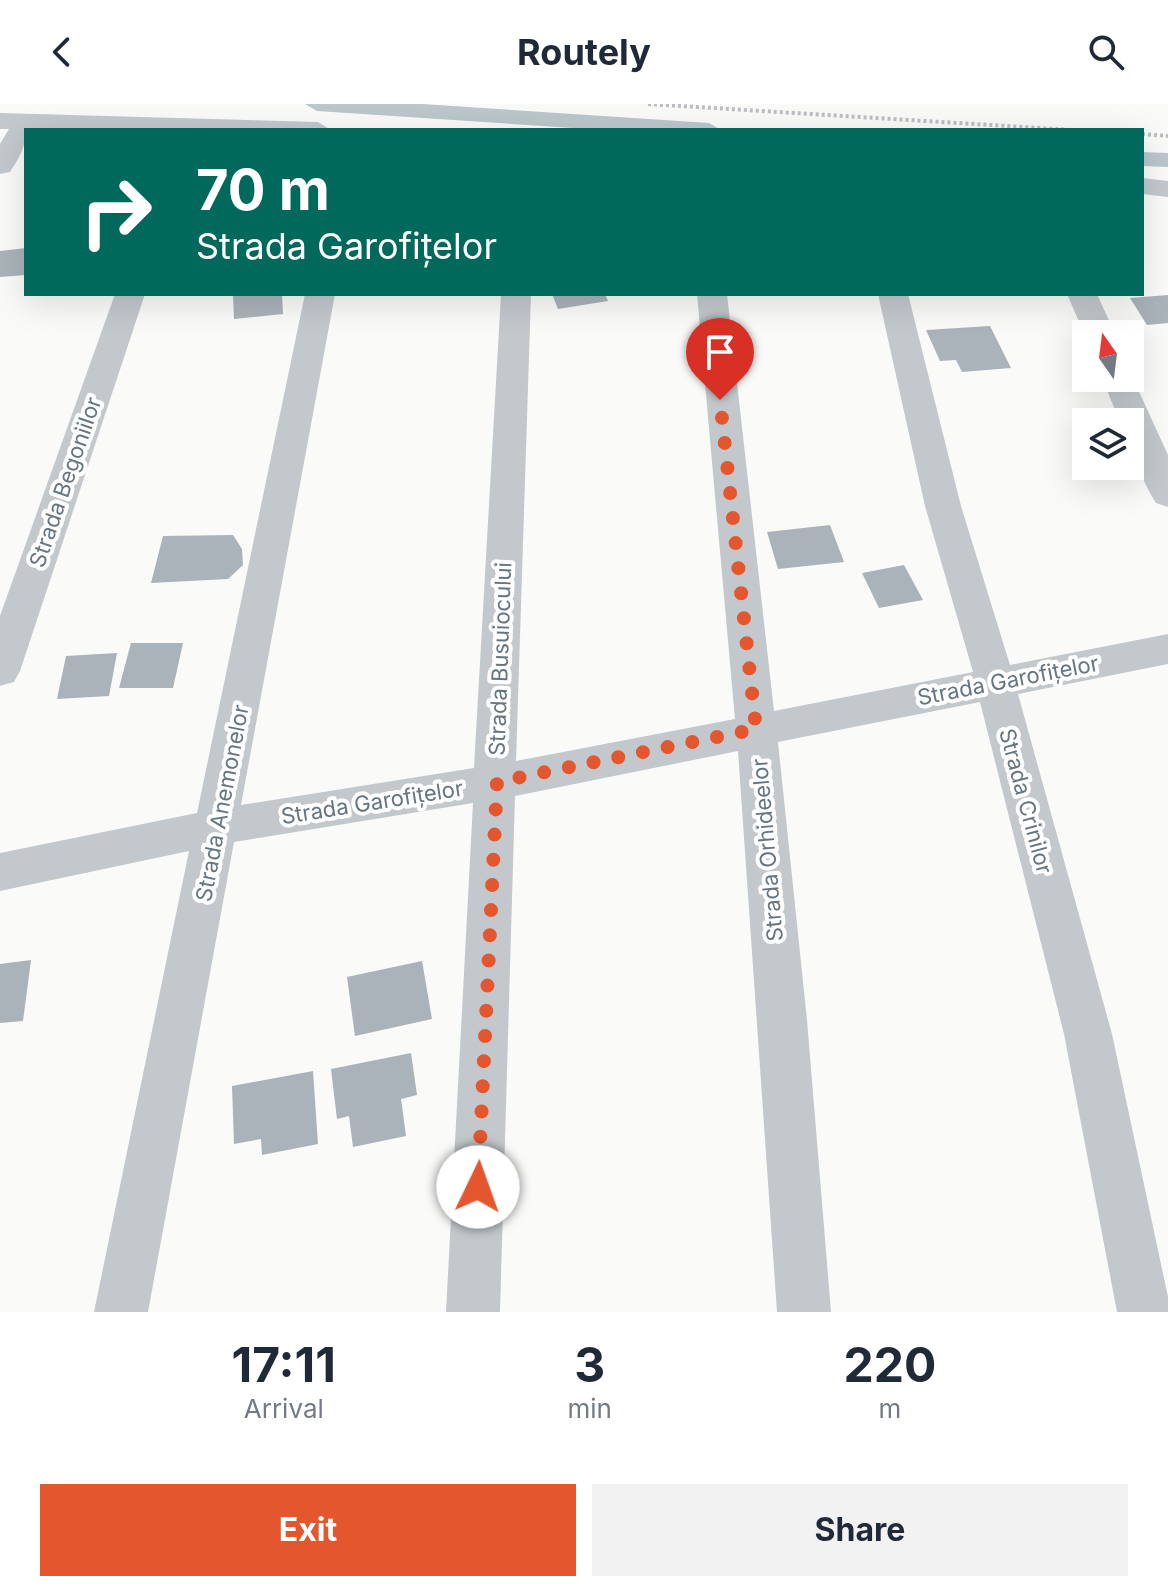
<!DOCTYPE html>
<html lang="en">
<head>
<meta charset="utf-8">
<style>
  body { margin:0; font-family:Inter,sans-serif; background:#f2f2f3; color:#1f2937; height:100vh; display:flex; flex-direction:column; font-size:30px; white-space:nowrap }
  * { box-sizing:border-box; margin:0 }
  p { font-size:26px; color:#747a83 }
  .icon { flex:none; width:44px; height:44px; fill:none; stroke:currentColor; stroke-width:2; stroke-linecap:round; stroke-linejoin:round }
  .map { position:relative; height:1208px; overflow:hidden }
  .panel { display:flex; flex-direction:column; background:#fff; flex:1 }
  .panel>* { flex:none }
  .guide { position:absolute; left:24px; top:24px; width:1120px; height:168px; border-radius:0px; box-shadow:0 8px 32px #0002; background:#00695c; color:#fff; overflow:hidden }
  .needle { width:52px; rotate:346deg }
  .controls { position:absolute; left:1072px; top:216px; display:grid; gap:16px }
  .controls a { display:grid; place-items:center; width:72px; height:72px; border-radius:0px; background:#fff; box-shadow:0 8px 32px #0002; font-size:40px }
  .pin { position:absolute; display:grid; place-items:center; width:68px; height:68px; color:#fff; margin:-82px -34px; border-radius:50% 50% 50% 0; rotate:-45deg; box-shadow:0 0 8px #0007 }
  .pin .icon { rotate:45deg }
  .me { position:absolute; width:88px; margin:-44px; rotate:3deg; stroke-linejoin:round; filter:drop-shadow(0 0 6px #0008) }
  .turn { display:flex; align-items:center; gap:28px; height:168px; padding:0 40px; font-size:36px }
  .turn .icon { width:104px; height:104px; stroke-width:2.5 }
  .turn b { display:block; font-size:56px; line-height:68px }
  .eta { display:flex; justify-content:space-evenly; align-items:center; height:136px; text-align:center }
  .eta b { font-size:48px; font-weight:700; line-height:56px }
  .cta { display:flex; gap:16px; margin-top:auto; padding:16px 40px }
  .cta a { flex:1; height:92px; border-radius:0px; background:#e4572e; color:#fff; font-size:32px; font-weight:700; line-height:92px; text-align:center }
  .cta a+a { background:#f2f2f3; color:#1f2937 }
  header { display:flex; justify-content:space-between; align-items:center; height:104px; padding:0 40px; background:#fff; font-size:36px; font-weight:700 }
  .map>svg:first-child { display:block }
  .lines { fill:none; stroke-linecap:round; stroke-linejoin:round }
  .canal { fill:#bbc7cb; fill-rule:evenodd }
  .building { fill:#aab3b9 }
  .path { stroke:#bbbfc2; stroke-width:4; stroke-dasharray:3 3; stroke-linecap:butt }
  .minor { fill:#c3c8cc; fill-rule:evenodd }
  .route { stroke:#e4572e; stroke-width:14; stroke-dasharray:0 25.2 }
  .labels { text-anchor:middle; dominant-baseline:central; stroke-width:8; stroke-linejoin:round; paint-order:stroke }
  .street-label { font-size:22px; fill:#657683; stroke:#fff }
</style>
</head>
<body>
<header><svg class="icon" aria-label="back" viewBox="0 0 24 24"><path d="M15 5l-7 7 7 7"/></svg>Routely<svg class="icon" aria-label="search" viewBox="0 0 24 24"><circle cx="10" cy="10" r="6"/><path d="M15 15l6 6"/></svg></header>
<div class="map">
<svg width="1168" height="1208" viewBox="0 0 1168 1208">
  <rect width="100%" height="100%" fill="#fafaf8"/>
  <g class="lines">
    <g class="canal">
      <polygon points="305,0 422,0 709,19 721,26 603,26 317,7"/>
      <polygon points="1142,48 1168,49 1168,63 1142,62"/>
    </g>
  </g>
  <g class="building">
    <polygon points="26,144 26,171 0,173 0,147"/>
    <polygon points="243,190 282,190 283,210 234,215 233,191"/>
    <polygon points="552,190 605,190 608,197 558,205"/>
    <polygon points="1168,191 1168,219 1147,221 1130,194"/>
    <polygon points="990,222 1011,264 962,268 956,256 940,257 926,226"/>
    <polygon points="830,421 844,458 778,465 767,428"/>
    <polygon points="233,431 242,445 243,461 228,475 151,479 163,432"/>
    <polygon points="904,461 923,496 879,504 862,469"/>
    <polygon points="131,539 183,539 173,584 119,584"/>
    <polygon points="117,549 109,592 57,595 66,552"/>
    <polygon points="31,856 23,917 0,919 0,860"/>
    <polygon points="422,857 432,915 355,932 347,873"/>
    <polygon points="411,949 417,991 401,995 406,1032 353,1043 349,1012 337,1015 331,965"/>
    <polygon points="313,967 318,1040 262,1051 261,1035 234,1040 232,982"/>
  </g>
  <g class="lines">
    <g class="path">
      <polyline points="648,0 1072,26"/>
      <polyline points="1142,30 1168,32"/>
    </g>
    <g class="minor">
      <path d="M0,9L318,18L331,26H26C26,43 19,54 10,68L0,70V40L9,25H0Z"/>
      <polygon points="1142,74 1168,77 1168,93 1142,90"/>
      <polygon points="115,190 145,190 20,567 14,578 0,582 0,512"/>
      <polygon points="305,190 335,190 241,701 474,664 501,190 531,190 516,657 735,615 697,190 727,190 774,607 973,568 925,402 878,190 908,190 961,402 1010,561 1168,530 1168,560 1018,590 1112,930 1168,1193 1168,1208 1117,1208 1064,930 980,598 778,638 807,916 831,1208 777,1208 738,647 515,692 500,1208 446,1208 473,699 234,738 148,1208 94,1208 189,747 0,787 0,749 197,709"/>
      <polygon points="1067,190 1097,190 1115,230 1086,230 1086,234"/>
      <path d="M1130,268L1168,351V403L1156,399C1141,375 1130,347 1130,318H1120L1102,274H1130Z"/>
    </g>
  </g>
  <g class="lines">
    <polyline class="route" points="478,1083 497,678 756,625 720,296"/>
  </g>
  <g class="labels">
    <g class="street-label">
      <text transform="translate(65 378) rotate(-71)">Strada Begoniilor</text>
      <text transform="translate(500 555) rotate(-88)">Strada Busuiocului</text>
      <text transform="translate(1008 576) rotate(-11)">Strada Garofițelor</text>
      <text transform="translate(1026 697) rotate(75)">Strada Crinilor</text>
      <text transform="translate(372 698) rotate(-9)">Strada Garofițelor</text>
      <text transform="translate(222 699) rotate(-79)">Strada Anemonelor</text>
      <text transform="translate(767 746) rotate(-95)">Strada Orhideelor</text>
    </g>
  </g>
</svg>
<div class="controls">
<a><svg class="needle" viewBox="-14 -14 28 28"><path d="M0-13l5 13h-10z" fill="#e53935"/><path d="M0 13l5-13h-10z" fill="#747a83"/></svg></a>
<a><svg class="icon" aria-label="layers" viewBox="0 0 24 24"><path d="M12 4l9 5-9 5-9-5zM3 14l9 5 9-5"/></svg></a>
</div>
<div class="pin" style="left:720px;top:296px;background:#d93025"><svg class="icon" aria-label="arrive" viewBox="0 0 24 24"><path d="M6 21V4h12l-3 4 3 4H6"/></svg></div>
<svg class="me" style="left:478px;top:1083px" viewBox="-20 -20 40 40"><circle r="19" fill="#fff"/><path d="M0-13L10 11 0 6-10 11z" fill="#e4572e"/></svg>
<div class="guide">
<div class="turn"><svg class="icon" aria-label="right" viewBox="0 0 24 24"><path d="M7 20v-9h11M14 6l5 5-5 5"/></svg><div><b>70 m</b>Strada Garofițelor</div></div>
</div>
</div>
<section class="panel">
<div class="eta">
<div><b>17:11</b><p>Arrival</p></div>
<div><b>3</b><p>min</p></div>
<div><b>220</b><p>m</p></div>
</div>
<div class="cta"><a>Exit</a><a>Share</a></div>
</section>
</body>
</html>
